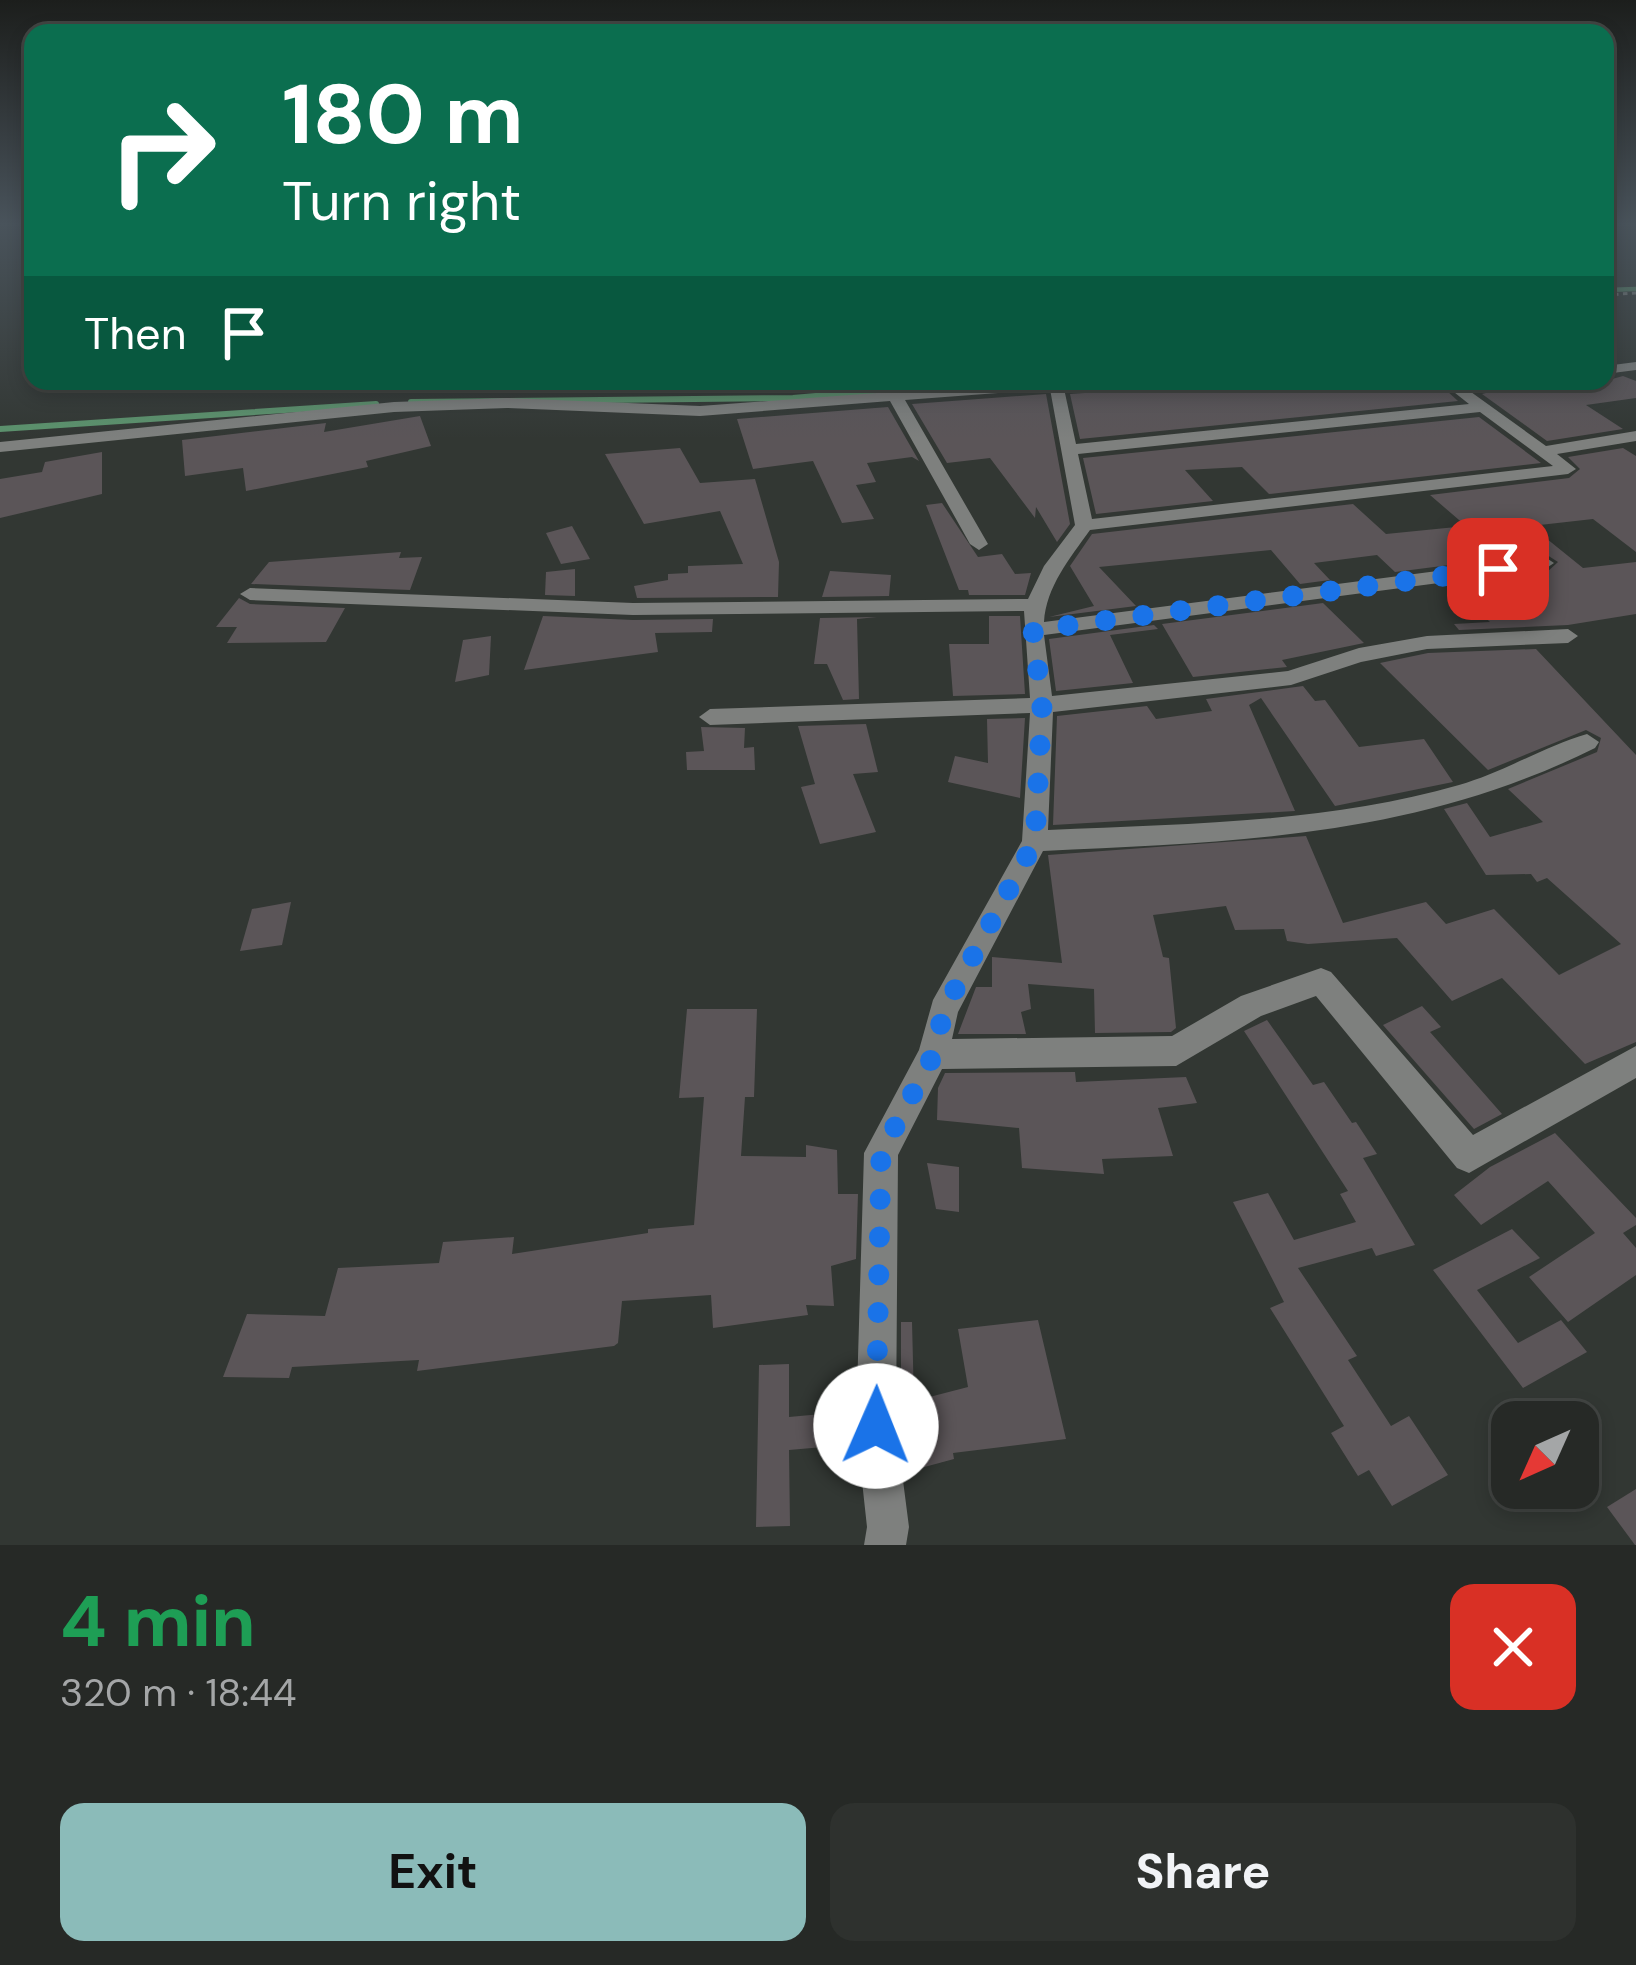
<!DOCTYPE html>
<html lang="en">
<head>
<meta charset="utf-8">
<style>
  body { margin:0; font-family:"DM Sans",sans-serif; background:#2e312e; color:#f1f3f6; height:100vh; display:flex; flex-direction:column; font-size:45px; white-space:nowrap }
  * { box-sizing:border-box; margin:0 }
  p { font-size:39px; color:#a4a6a7 }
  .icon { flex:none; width:66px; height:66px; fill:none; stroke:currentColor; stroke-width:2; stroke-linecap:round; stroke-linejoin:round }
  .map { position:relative; height:1545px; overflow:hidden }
  .panel { display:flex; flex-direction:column; background:#262926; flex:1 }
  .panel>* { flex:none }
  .top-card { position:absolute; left:24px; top:24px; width:1590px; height:366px; border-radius:24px; box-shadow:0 6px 18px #0003,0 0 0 3px #424543; background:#0b6e4f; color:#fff; overflow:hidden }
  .needle { width:78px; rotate:225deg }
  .fabs { position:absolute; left:1491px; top:1401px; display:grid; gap:24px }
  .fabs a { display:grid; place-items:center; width:108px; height:108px; border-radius:24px; background:#262926; box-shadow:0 6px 18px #0003,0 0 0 3px #424543; font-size:60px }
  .pin { position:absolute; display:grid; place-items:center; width:102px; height:102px; color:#fff; margin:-51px; border-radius:24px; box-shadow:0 6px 18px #0006 }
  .me { position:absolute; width:132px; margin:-66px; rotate:1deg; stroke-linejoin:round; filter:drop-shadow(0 0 9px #0008) }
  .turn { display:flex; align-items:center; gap:42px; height:252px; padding:0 60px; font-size:54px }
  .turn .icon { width:156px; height:156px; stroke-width:2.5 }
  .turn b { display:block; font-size:84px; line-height:102px }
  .then { display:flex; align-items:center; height:114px; padding:0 60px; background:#0003; gap:24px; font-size:45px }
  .round { display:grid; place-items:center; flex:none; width:126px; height:126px; border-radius:24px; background:#2e312e }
  .headline { display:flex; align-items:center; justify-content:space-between; height:204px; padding:0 60px }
  h1 { font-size:72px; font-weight:700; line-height:90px; color:#1e9e55 }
  .action { display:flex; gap:24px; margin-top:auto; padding:24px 60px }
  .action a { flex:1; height:138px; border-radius:24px; background:#8bbbb9; color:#111; font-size:48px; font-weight:700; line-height:138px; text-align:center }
  .action a+a { background:#2e312e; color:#f1f3f6 }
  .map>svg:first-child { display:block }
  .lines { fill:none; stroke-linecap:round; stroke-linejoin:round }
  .stream-far1 { stroke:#5c936d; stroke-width:4.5 }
  .stream { stroke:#5c936d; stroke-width:6 }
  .building { fill:#5b5558 }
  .path { stroke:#838784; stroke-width:3; stroke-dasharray:4.5 4.5; stroke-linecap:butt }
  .minor { fill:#7e807e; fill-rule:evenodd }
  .route { stroke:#1a73e8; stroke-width:21; stroke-dasharray:0 37.8 }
</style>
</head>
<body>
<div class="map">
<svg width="1636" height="1545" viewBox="0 0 1636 1545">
  <rect width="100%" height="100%" fill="#323733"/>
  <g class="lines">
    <polyline class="stream-far1" points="1605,290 1636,289"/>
    <g class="stream">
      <polyline points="411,402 793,398 987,381"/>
      <polyline points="0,429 376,404"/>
    </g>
  </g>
  <g class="building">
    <polygon points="1623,376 1636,381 1636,398 1586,405 1623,429 1547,441 1482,394 1533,381 1605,381"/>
    <polygon points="1218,381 1436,381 1458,401 1080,439 1070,394 1099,392 1096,386"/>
    <polygon points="1046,394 1070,524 1057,542 1036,507 1035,518 990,458 947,463 912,404"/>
    <polygon points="888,407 919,461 912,457 867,463 876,482 856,485 874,519 842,523 813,461 753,469 737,419"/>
    <polygon points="420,416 431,446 366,461 368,467 246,491 243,468 185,476 182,440 326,423 324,432"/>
    <polygon points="1479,417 1541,463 1269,494 1242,467 1185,470 1213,501 1096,514 1083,458"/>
    <polygon points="680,448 700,483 755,479 779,562 778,597 637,598 634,586 668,580 668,574 688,573 688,566 743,564 720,511 644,524 605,454"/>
    <polygon points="1623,448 1636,456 1636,552 1593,519 1531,526 1583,568 1636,562 1636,614 1568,625 1459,630 1454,624 1490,622 1452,586 1546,573 1558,562 1544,553 1395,572 1377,555 1314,563 1330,580 1300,584 1271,550 1099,567 1136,606 1049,617 1094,606 1070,566 1092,534 1353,504 1386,534 1466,526 1430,495 1569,478 1580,469 1568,457"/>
    <polygon points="102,452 102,494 0,518 0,479 42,472 45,462"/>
    <polygon points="942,503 978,557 1002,554 1015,574 1031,573 1025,595 969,595 968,590 959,590 926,505"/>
    <polygon points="572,526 590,559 561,564 546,533"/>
    <polygon points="401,552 399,558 422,557 410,590 251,584 269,562"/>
    <polygon points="575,569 575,596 545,595 546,572"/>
    <polygon points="830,571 891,575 889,596 822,597"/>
    <polygon points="239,598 250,604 345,608 326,642 227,643 237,627 216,627"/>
    <polygon points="1323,603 1364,643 1282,660 1287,667 1193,677 1162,624"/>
    <polygon points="543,616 633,620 713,619 712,632 655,633 658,652 524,670"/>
    <polygon points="989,616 1020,616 1025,694 953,696 949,644 989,644"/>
    <polygon points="877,617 857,619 859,699 843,700 827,664 814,664 820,618"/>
    <polygon points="1154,625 1158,629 1110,635 1133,683 1056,691 1049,639"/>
    <polygon points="491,636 489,675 455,682 463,640"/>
    <polygon points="1536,649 1636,755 1636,1042 1585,1064 1502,978 1452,1001 1397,938 1308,944 1287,941 1284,929 1235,930 1226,906 1153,915 1163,957 1169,958 1176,1028 1171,1032 1095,1033 1094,989 1028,984 1031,1009 1021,1012 1026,1034 958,1034 976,987 992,987 992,957 1062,963 1048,855 1306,836 1343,923 1426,902 1446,924 1494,909 1559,975 1621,944 1547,878 1537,882 1531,874 1486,875 1444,809 1467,803 1490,837 1543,822 1508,789 1597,752 1601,738 1586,730 1488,770 1380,663 1428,653"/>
    <polygon points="1303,686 1315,701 1325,700 1359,747 1424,739 1453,782 1335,806 1261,698 1249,705 1295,811 1053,825 1057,716 1147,706 1156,719 1212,711 1206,699"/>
    <polygon points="1025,718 1020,798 948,782 955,756 988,763 987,719"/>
    <polygon points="866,724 878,772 853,774 876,832 820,844 801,787 815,784 798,726"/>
    <polygon points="701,727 745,728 744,748 754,747 755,770 687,770 686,752 704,751"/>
    <polygon points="291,902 282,945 240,951 252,909"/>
    <polygon points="1422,1006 1441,1027 1430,1032 1502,1114 1474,1129 1383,1025"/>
    <polygon points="687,1009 757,1009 754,1097 745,1097 741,1156 806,1157 806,1145 837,1150 838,1194 858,1194 856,1259 831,1266 834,1306 806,1305 808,1315 713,1328 711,1295 622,1301 618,1343 614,1346 417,1371 419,1360 292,1367 289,1378 223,1377 247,1314 325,1316 338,1268 439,1263 443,1242 514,1237 512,1254 648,1233 648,1229 694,1225 704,1097 679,1098"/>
    <polygon points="1267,1020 1313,1085 1324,1082 1352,1123 1356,1122 1377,1154 1363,1158 1415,1245 1376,1256 1372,1248 1298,1268 1357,1356 1348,1360 1391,1426 1409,1416 1448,1475 1392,1506 1369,1470 1358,1476 1331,1433 1344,1426 1270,1308 1284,1302 1233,1202 1268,1193 1294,1240 1356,1222 1340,1194 1348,1191 1244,1031"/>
    <polygon points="1075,1072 1076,1082 1186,1077 1197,1103 1158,1108 1173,1156 1102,1159 1104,1174 1022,1168 1019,1128 937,1120 938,1088 945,1073"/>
    <polygon points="1555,1133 1636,1218 1636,1225 1623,1233 1636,1248 1636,1275 1568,1322 1529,1277 1595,1233 1548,1181 1481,1225 1454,1195 1490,1167"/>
    <polygon points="927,1163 959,1167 959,1212 936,1209"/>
    <polygon points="1512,1229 1540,1258 1477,1290 1518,1343 1561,1320 1587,1352 1523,1388 1433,1270"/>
    <polygon points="1038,1320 1066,1439 953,1453 954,1459 906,1472 901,1426 901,1322 912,1322 914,1401 968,1387 958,1329"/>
    <polygon points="789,1364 789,1417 843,1412 846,1445 789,1450 790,1526 756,1527 759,1365"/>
    <polygon points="1636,1489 1636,1545 1635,1545 1607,1507"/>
  </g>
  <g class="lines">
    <polyline class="path" points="1605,295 1636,293"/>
    <g class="minor">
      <polygon points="1636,362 1636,370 1605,374 1605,366"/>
      <path d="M1038,381L1063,384L1076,444L1469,404L1440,381L1461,384L1529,381L1471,392L1546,446L1636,431V441L1557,454L1576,469L1568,474L1090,530C1070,558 1046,587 1044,622L1545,557L1554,563L1545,569L1044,635L1052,696L1288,671L1359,648L1427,636L1568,629L1578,636L1568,643L1427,649L1361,662L1291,685L1053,712L1048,830C1185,824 1327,823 1459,785C1504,772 1543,747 1587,734L1599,742L1595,748C1416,837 1239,842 1043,851L958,1012L952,1039L1172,1036L1241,996L1321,968L1331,972L1473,1135L1636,1046V1078L1469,1173L1457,1168L1316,996L1261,1016L1176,1066L942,1069L898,1155L896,1426L909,1527L906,1545H864L867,1527L856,1426L864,1153L919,1050L933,1000L1022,841L1030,713L710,725L699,717L710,709L1030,698L1024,611L633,615L250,600L240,594L250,588L633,603L1028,599L1044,566L1075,525L1050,389L905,400L988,544L979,550L970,544L890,401L700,416L507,408L394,412L0,452V442L394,402L507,398L700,406ZM1480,412L1553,466L1092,519L1078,454Z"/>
    </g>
  </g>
  <linearGradient id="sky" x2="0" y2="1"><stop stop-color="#1c1e1c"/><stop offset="0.51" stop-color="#49535b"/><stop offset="1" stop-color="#49535b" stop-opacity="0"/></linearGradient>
  <rect width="1636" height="439" fill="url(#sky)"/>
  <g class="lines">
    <polyline class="route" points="876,1426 881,1153 934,1054 944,1010 1035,841 1042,706 1033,630 1498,569"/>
  </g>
</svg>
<div class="fabs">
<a><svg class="needle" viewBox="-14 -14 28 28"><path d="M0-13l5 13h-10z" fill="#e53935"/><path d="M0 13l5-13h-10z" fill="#a4a6a7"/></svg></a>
</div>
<div class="pin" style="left:1498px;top:569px;background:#d93025"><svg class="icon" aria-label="arrive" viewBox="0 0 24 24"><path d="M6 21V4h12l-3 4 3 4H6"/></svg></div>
<svg class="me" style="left:876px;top:1426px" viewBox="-20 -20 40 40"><circle r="19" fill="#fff"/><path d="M0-13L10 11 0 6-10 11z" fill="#1a73e8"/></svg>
<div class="top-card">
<div class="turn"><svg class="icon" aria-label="right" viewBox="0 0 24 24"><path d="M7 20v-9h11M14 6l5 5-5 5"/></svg><div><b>180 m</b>Turn right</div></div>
<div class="then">Then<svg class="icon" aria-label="arrive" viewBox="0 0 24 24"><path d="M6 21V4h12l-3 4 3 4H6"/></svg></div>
</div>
</div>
<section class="panel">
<div class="headline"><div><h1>4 min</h1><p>320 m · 18:44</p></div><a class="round" style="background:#d93025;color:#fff"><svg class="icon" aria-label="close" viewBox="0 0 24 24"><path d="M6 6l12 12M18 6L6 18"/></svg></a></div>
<div class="action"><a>Exit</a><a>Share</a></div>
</section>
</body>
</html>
